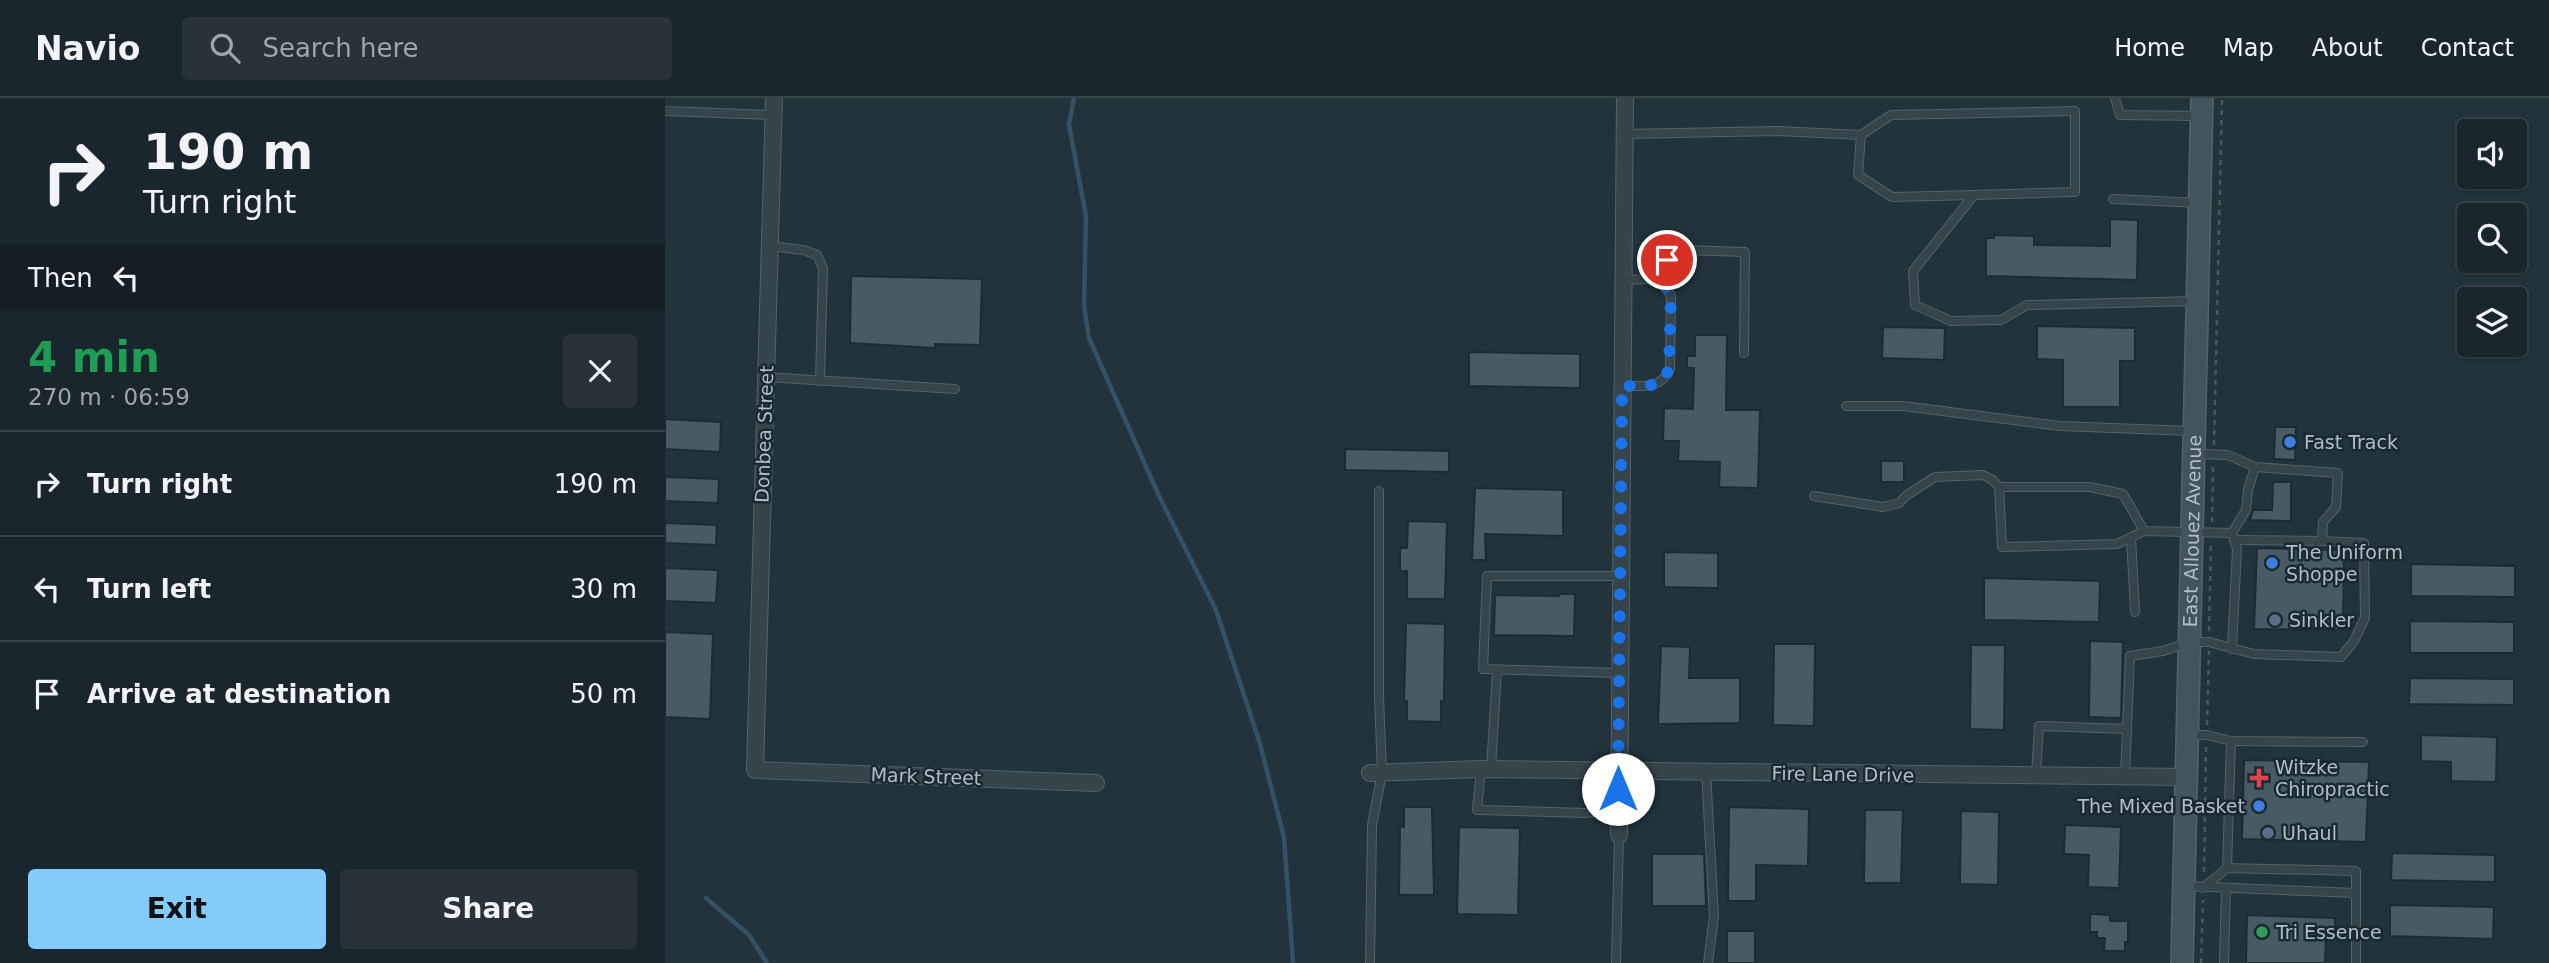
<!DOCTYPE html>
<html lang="en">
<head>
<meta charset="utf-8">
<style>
  body { margin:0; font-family:"DejaVu Sans",sans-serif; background:#273239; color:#f1f3f6; height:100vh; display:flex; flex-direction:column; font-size:26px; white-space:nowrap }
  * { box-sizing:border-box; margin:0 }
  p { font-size:23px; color:#9fa5aa }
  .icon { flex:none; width:38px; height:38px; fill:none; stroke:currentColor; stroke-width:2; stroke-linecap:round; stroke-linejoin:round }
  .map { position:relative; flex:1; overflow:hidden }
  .side { display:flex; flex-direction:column; background:#1a262d; width:665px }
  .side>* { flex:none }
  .banner { background:#1a262d; color:#f1f3f6; overflow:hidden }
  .controls { position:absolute; left:1792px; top:21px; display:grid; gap:14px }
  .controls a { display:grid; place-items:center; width:70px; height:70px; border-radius:7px; background:#1a262d; box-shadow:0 2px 5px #0004,0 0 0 2px #384349; font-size:35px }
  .pin { position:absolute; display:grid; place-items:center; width:60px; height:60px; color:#fff; margin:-30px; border:4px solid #fff; border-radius:50%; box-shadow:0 2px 7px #0007 }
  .me { position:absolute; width:77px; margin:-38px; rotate:0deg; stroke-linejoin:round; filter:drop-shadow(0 0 5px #0008) }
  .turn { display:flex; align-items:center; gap:24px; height:147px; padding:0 28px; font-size:32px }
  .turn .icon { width:91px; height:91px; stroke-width:2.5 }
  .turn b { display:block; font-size:49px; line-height:60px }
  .then { display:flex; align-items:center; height:66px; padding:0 28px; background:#0003; gap:14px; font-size:26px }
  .round { display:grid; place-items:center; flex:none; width:74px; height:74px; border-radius:7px; background:#273239 }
  .head { display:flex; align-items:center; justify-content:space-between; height:119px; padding:0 28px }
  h1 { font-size:42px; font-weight:700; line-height:52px; color:#1e9e55 }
  .cta { display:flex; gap:14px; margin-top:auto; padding:14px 28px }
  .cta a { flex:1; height:80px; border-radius:7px; background:#83cbfb; color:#111; font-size:28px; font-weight:700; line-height:80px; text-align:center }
  .cta a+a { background:#273239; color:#f1f3f6 }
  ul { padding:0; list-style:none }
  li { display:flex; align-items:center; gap:21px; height:105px; padding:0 28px; border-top:2px solid #384349 }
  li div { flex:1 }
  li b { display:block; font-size:26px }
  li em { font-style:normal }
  header { display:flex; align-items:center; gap:42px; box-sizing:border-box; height:98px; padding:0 35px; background:#1a262d; border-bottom:2px solid #384349 }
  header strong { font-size:33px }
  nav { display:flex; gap:38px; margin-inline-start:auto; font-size:24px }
  .search { width:490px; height:63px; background:#273239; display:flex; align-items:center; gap:18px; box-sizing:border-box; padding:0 24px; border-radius:7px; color:#9fa5aa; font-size:26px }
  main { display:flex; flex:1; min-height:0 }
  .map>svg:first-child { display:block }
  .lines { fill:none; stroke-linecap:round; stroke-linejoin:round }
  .stream { stroke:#355264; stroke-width:4.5 }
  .building { fill:#485b65; stroke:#1d2b33; stroke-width:2 }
  .lane-casing { stroke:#54626a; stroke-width:10 }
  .street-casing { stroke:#54626a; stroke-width:18 }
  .secondary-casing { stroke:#54626a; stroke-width:24 }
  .path { stroke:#445b59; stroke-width:2.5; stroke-dasharray:5 5; stroke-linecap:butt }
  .lane { stroke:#36444c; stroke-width:8 }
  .street { stroke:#36444c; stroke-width:16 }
  .secondary { stroke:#43545f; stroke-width:21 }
  .route { stroke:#1a73e8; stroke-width:12; stroke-dasharray:0 21.6 }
  .shop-dot { fill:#3f7fe0; stroke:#1b2931; stroke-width:2.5 }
  .service-dot { fill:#5c6f8a; stroke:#1b2931; stroke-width:2.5 }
  .health-dot { fill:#e0444e; stroke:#1b2931; stroke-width:2.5 }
  .leisure-dot { fill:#2e9e5b; stroke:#1b2931; stroke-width:2.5 }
  .labels { text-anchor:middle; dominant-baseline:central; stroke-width:5; stroke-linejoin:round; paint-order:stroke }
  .street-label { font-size:19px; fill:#b1bfc8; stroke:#1b2931 }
  .poi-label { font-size:19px; fill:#b1bfc8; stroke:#1b2931; text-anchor:start }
</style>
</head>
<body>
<header>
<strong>Navio</strong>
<div class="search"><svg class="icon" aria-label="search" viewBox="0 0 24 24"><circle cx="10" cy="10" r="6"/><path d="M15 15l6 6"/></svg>Search here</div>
<nav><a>Home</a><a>Map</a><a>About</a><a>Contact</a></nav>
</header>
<main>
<section class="side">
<div class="banner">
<div class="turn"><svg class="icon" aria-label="right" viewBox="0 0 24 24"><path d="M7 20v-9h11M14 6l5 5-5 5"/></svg><div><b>190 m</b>Turn right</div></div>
<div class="then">Then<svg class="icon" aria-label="left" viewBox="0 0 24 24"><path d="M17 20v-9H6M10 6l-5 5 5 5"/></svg></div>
</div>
<div class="head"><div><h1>4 min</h1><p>270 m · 06:59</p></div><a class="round"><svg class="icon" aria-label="close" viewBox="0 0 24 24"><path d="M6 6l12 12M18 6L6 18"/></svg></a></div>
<ul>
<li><svg class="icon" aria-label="right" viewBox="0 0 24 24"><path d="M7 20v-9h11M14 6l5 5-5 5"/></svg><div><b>Turn right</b></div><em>190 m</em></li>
<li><svg class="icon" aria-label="left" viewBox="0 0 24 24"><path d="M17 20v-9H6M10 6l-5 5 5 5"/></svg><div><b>Turn left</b></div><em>30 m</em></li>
<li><svg class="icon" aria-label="arrive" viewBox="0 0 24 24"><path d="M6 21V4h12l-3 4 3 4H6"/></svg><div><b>Arrive at destination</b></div><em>50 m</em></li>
</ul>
<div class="cta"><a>Exit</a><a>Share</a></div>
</section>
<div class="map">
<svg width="1884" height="865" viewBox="0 0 1884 865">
  <rect width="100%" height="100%" fill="#22333c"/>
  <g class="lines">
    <g class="stream">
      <polyline points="409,0 404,27 421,118 419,208 424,240 494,398 551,512 595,646 619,739 628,865"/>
      <polyline points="41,800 84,837 102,865"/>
    </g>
  </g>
  <g class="building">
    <polygon points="1445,121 1473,122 1472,182 1321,178 1321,140 1329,140 1329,137 1369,138 1369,147 1445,148"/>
    <polygon points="186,178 317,181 315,247 270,246 270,250 185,245"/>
    <polygon points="1372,228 1470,230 1470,263 1455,263 1455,309 1398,309 1398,262 1372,261"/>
    <polygon points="1218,229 1280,230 1279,262 1217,260"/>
    <polygon points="1030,237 1062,237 1061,312 1095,312 1093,390 1054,389 1055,364 1013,363 1014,343 998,343 999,310 1028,311 1029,270 1022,270 1022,258 1030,258"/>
    <polygon points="804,254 915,256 915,290 804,288"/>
    <polygon points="0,321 56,324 55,354 0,351"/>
    <polygon points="1610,329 1631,329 1630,362 1609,361"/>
    <polygon points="680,351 784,353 784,374 680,372"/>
    <rect x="1216" y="363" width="23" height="21"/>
    <polygon points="0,379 54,381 53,405 0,403"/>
    <polygon points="1608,384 1626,384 1626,423 1585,422 1588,412 1607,412"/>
    <polygon points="810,390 898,392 898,438 820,436 821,462 807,462"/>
    <polygon points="743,423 782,424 780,501 742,501 742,473 735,473 735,450 742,450"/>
    <polygon points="0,425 52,427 51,447 0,445"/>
    <polygon points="1592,450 1679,452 1678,532 1589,531"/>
    <polygon points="999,454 1053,455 1053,490 999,489"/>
    <polygon points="1746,466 1850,468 1850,499 1746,498"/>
    <polygon points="0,470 53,472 51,505 0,503"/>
    <polygon points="1319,480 1435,483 1434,524 1319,522"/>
    <polygon points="894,496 910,496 909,538 829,537 830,497 894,498"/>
    <polygon points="1745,523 1849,524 1849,555 1745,555"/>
    <polygon points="741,525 780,526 779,603 776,603 776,624 742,623 742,603 739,603"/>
    <polygon points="0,534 48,536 45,621 0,619"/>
    <polygon points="1425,543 1458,544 1456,620 1424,619"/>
    <polygon points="1109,546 1150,546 1149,628 1108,627"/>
    <polygon points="1306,547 1340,547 1339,632 1305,631"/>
    <polygon points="996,548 1025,549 1024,580 1075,580 1075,625 993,626"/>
    <polygon points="1745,580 1849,581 1849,607 1744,606"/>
    <polygon points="1756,637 1832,639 1831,684 1786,683 1786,664 1756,663"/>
    <polygon points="1579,662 1704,664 1701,744 1577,741"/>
    <polygon points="739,709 767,709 769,797 734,797 735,728 739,729"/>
    <polygon points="1064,709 1144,711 1143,768 1091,767 1091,803 1063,803"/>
    <polygon points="1200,712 1238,712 1236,785 1199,785"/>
    <polygon points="1296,713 1334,714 1333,787 1295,786"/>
    <polygon points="1400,727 1456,729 1454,790 1423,789 1424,757 1399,756"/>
    <polygon points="794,729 855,730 853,817 792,816"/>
    <polygon points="1727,755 1830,757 1830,784 1726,782"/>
    <polygon points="987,756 1039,756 1041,808 987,808"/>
    <polygon points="1725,807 1829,809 1828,841 1725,838"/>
    <polygon points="1425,816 1445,817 1445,823 1463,823 1463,844 1460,844 1460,853 1439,853 1440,840 1432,840 1432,834 1425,834"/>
    <polygon points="1582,817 1670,820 1670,840 1661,840 1660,865 1581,865"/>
    <rect x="1062" y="833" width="28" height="32"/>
  </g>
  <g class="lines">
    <defs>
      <g id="lane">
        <polyline points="1450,0 1455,17 1537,18"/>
        <polyline points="0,13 108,17"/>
        <polyline points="960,36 1112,33 1196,37 1226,17 1410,13 1410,94 1309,97 1248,173 1250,207 1286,223 1336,222 1362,207 1532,203"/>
        <polyline points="1196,37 1193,77 1227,99 1309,97"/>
        <polyline points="1448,101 1535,105"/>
        <polyline points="105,148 139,152 152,157 158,170 155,283"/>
        <polyline points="959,182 1001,180"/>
        <polyline points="101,279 290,291"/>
        <path d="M957,288C978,287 994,293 1005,271L1006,198L1001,190L1002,161L1019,152L1080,154L1079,255"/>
        <polyline points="1181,308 1238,308 1395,328 1527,333"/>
        <polyline points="1149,398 1218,409 1234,405 1242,397 1270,379 1318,377 1328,382 1334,389"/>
        <polyline points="1479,433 1452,446 1337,449 1334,389 1425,389 1458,396 1479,433 1567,435 1572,451 1567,551"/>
        <polyline points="1567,435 1581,412 1583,392 1590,369"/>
        <polyline points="1466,439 1470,514"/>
        <polyline points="1569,442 1657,443"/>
        <polyline points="954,575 818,571 822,478 955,478"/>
        <polyline points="1522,637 1542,637 1566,643 1698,644"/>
        <polyline points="816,671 812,712 921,715 953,710"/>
        <polyline points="826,671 832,572"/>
        <polyline points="1041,674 1049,818 1043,865"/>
        <polyline points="1371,678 1374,628 1462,631"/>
        <polyline points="1460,679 1465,558 1498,553 1525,544 1544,544 1589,556 1676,559 1689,543 1700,520 1699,445 1657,443 1658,424 1671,409 1673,375 1590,369 1563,357 1532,356"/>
        <polyline points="1562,770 1566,643"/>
        <polyline points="1520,788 1691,795 1691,865"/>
        <polyline points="1538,790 1562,770 1691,773 1691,795"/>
        <polyline points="705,865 707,727 717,675 714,598 714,393"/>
        <polyline points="951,865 954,737"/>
        <polyline points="1559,865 1561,791"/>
      </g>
      <g id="street">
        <polyline points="109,0 90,672 431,685"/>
        <polyline points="705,675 816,671 1521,679"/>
        <polyline points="954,737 960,0"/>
      </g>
      <g id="secondary">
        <path id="s1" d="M1517,865L1537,0"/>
      </g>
    </defs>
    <use href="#lane" class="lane-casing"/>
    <use href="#street" class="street-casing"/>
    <use href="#secondary" class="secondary-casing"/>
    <g class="path">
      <polyline points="1549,347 1557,0"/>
      <polyline points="1547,424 1548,368"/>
      <polyline points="1544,533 1546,445"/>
      <polyline points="1542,627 1544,553"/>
      <polyline points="1539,774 1541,648"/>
      <polyline points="1536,865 1538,802"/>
    </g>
    <use href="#lane" class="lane"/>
    <use href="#street" class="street"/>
    <use href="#secondary" class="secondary"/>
  </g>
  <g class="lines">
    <path class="route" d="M953,691L957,288C978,287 994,293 1004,271L1006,198L1001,190L1002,162"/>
  </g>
  <g class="shop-dot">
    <circle cx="1625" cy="344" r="7"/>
    <circle cx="1607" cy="465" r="7"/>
    <circle cx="1594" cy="708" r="7"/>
  </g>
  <g class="service-dot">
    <circle cx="1610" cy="522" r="7"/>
    <circle cx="1603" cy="735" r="7"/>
  </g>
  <path class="health-dot" d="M1590.5 669.5h7v7h7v7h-7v7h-7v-7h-7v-7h7z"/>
  <circle class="leisure-dot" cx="1597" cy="834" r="7"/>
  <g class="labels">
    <g class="street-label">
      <text transform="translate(99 336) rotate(-88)">Donbea Street</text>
      <text stroke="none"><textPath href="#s1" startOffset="432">East Allouez Avenue</textPath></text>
      <text transform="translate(1178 676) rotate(1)">Fire Lane Drive</text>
      <text transform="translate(261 678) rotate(2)">Mark Street</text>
    </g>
    <g class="poi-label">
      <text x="1639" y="344">Fast Track</text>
      <text x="1621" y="454">The Uniform<tspan x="1621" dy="22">Shoppe</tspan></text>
      <text x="1624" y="522">Sinkler</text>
      <text x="1610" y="669">Witzke<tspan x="1610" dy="22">Chiropractic</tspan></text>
      <text x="1580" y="708" text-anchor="end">The Mixed Basket</text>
      <text x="1617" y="735">Uhaul</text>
      <text x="1611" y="834">Tri Essence</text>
    </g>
  </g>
</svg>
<div class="controls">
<a><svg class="icon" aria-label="sound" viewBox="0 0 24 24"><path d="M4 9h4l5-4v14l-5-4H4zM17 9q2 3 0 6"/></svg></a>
<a><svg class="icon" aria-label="search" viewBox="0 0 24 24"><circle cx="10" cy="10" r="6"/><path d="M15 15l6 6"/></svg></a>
<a><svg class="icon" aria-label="layers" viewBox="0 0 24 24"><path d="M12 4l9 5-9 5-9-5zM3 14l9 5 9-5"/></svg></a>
</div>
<div class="pin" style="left:1002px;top:162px;background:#d93025"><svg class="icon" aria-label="arrive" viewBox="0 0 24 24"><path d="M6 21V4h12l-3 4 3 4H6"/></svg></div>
<svg class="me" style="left:953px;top:691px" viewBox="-20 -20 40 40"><circle r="19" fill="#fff"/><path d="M0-13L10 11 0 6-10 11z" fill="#1a73e8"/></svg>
</div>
</main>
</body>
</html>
